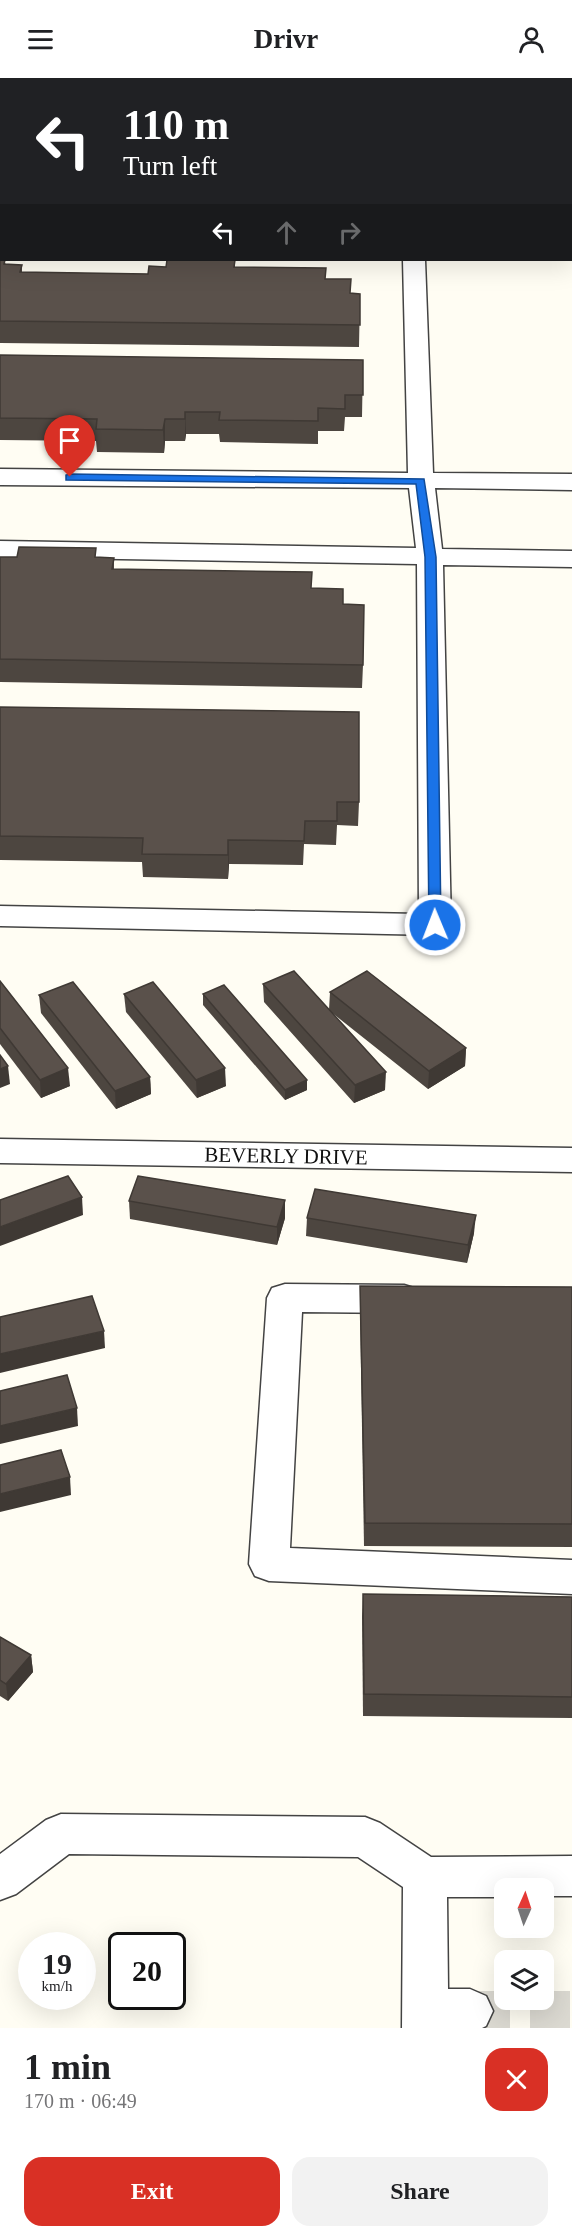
<!DOCTYPE html>
<html lang="en">
<head>
<meta charset="utf-8">
<style>
  body { margin:0; font-family:Georgia,serif; background:#f2f2f2; color:#202124; height:100vh; display:flex; flex-direction:column; font-size:22px; white-space:nowrap }
  * { box-sizing:border-box; margin:0 }
  p { font-size:20px; color:#757577 }
  .icon { flex:none; width:33px; height:33px; fill:none; stroke:currentColor; stroke-width:2; stroke-linecap:round; stroke-linejoin:round }
  .map { position:relative; height:1950px; overflow:hidden }
  .panel { display:flex; flex-direction:column; background:#fff; flex:1 }
  .panel>* { flex:none }
  .top-card { position:absolute; left:0px; top:0px; width:573px; height:183px; box-shadow:0 6px 24px #0002; background:#202124; color:#fff; overflow:hidden }
  .needle { width:39px; rotate:3deg }
  .tools { position:absolute; left:494px; top:1800px; display:grid; gap:12px }
  .tools a { display:grid; place-items:center; width:60px; height:60px; border-radius:12px; background:#fff; box-shadow:0 6px 24px #0002; font-size:30px }
  .speed { position:absolute; left:18px; top:1854px; display:flex; gap:12px; font-size:30px; font-weight:700; text-align:center }
  .speed>* { display:grid; place-content:center; width:78px; height:78px; border-radius:50%; background:#fff; box-shadow:0 6px 24px #0002; line-height:1 }
  .speed small { font-size:15px; font-weight:400 }
  .speed .limit { border:3px solid #111; border-radius:9px; background:#fff; color:#111 }
  .pin { position:absolute; display:grid; place-items:center; width:51px; height:51px; color:#fff; margin:-62px -26px; border-radius:50% 50% 50% 0; rotate:-45deg; box-shadow:0 0 6px #0007 }
  .pin .icon { rotate:45deg }
  .me { position:absolute; width:66px; margin:-33px; rotate:359deg; stroke-linejoin:round; filter:drop-shadow(0 0 4px #0008) }
  .turn { display:flex; align-items:center; gap:21px; height:126px; padding:0 24px; font-size:27px }
  .turn .icon { width:78px; height:78px; stroke-width:2.5 }
  .turn b { display:block; font-size:42px; line-height:51px }
  .lanes { display:flex; align-items:center; height:57px; padding:0 24px; background:#0003; justify-content:center; gap:30px; direction:ltr }
  .lanes .off { opacity:.35 }
  .round { display:grid; place-items:center; flex:none; width:63px; height:63px; border-radius:18px; background:#f2f2f2 }
  .headline { display:flex; align-items:center; justify-content:space-between; height:102px; padding:0 24px }
  h1 { font-size:36px; font-weight:600; line-height:45px }
  .cta { display:flex; gap:12px; margin-top:auto; padding:12px 24px }
  .cta a { flex:1; height:69px; border-radius:18px; background:#d93025; color:#fff; font-size:24px; font-weight:600; line-height:69px; text-align:center }
  .cta a+a { background:#f2f2f2; color:#202124 }
  header { display:flex; justify-content:space-between; align-items:center; height:78px; padding:0 24px; background:#fff; font-size:27px; font-weight:600 }
  .map>svg:first-child { display:block }
  .lines { fill:none; stroke-linecap:round; stroke-linejoin:round }
  .minor-tunnel { stroke:#dbd9d1; stroke-width:40; stroke-dasharray:40 20; stroke-linecap:butt }
  .minor-casing { stroke:#434343; stroke-width:3 }
  .minor { fill:#fff; fill-rule:evenodd }
  .wall { fill:#4d4640 }
  .shaded-wall { fill:#3f3934 }
  .building { fill:#5a514b; stroke:#3f3934; stroke-width:1.5 }
  .route { fill:#1a73e8; stroke:#114b97; stroke-width:1.5 }
  .labels { text-anchor:middle; dominant-baseline:central; stroke-width:6; stroke-linejoin:round; paint-order:stroke }
  .street-label { font-size:21px; fill:#101010; stroke:#fff }
</style>
</head>
<body>
<header><svg class="icon" aria-label="menu" viewBox="0 0 24 24"><path d="M4 6h16M4 12h16M4 18h16"/></svg>Drivr<svg class="icon" aria-label="person" viewBox="0 0 24 24"><circle cx="12" cy="8" r="4"/><path d="M4 21q1-7 8-7t8 7"/></svg></header>
<div class="map">
<svg width="572" height="1950" viewBox="0 0 572 1950">
  <rect width="100%" height="100%" fill="#fffdf3"/>
  <g class="lines">
    <polyline class="minor-tunnel" points="470,1933 572,1933"/>
    <defs>
      <g id="minor">
        <polygon points="40,0 61,0 39,2"/>
        <polygon points="0,25 2,25 0,38"/>
        <rect x="0" y="166" width="2" height="14"/>
        <polygon points="403,182 425,182 433,395 572,396 572,412 435,410 442,471 572,473 572,489 443,487 451,847 446,854 435,857 0,848 0,828 419,836 417,486 0,479 0,463 416,470 409,410 0,407 0,391 408,395"/>
        <polygon points="0,1061 572,1070 572,1094 0,1085"/>
        <polygon points="285,1206 404,1207 417,1211 422,1221 417,1231 404,1235 302,1234 290,1470 572,1482 572,1516 269,1503 255,1498 249,1486 267,1220 272,1210"/>
        <polygon points="61,1736 365,1739 380,1745 431,1779 572,1778 572,1818 543,1818 543,1810 504,1810 504,1819 447,1819 448,1911 470,1911 486,1918 493,1933 486,1948 482,1950 402,1950 403,1809 358,1779 69,1776 16,1816 0,1822 0,1776 46,1742"/>
      </g>
    </defs>
    <use href="#minor" class="minor-casing"/>
    <use href="#minor" class="minor"/>
  </g>
  <g class="wall">
    <polygon points="2,49 2,153 0,153 0,50"/>
    <polygon points="0,180 6,186 22,187 22,194 148,196 166,189 235,182 235,189 326,201 350,215 360,216 359,269 0,265"/>
    <polygon points="0,277 363,282 362,339 345,339 344,353 318,353 318,366 220,364 219,356 186,356 185,363 165,363 164,375 97,374 96,363 0,362"/>
    <polygon points="0,479 114,480 114,491 312,510 343,526 363,587 362,610 0,604"/>
    <polygon points="0,629 359,724 358,748 337,747 336,767 304,766 303,787 229,786 228,801 143,799 142,784 0,782"/>
    <polygon points="0,903 70,1008 41,1020 0,966"/>
    <polygon points="263,906 329,932 330,914 466,970 465,988 428,1011 331,934 385,1012 354,1025 264,924"/>
    <polygon points="124,916 226,1008 197,1020 126,934"/>
    <polygon points="203,916 307,1012 285,1022 203,927"/>
    <polygon points="39,917 150,999 151,1016 116,1031 41,935"/>
    <polygon points="129,1123 285,1140 277,1167 130,1141"/>
    <polygon points="307,1140 474,1155 467,1185 306,1158"/>
    <polygon points="360,1208 572,1209 572,1469 364,1468 360,1232"/>
    <polygon points="363,1516 572,1519 572,1640 363,1638 362,1538"/>
    <polygon points="0,1559 31,1577 33,1594 8,1623 0,1618"/>
  </g>
  <g class="shaded-wall">
    <polygon points="185,334 186,356 185,363"/>
    <polygon points="165,341 165,363 164,375 163,352"/>
    <polygon points="228,762 229,786 228,801"/>
    <polygon points="466,970 465,988 428,1011 429,993"/>
    <polygon points="8,988 10,1006 0,1010 0,991"/>
    <polygon points="68,990 70,1008 41,1020 40,1002"/>
    <polygon points="225,990 226,1008 197,1020 196,1002"/>
    <polygon points="386,994 385,1012 354,1025 355,1007"/>
    <polygon points="150,999 151,1016 116,1031 115,1013"/>
    <polygon points="307,1002 307,1012 285,1022 285,1012"/>
    <polygon points="82,1119 83,1137 0,1168 0,1149"/>
    <polygon points="285,1122 285,1140 277,1167 277,1149"/>
    <polygon points="476,1137 474,1155 467,1185 468,1167"/>
    <polygon points="104,1253 105,1270 0,1295 0,1276"/>
    <polygon points="77,1330 78,1348 0,1366 0,1348"/>
    <polygon points="70,1399 71,1417 0,1434 0,1416"/>
    <polygon points="31,1577 33,1594 8,1623 6,1606"/>
  </g>
  <g class="building">
    <polygon points="80,0 174,0 173,2 78,2"/>
    <rect x="197" y="0" width="316" height="2"/>
    <polygon points="2,49 2,132 0,132 0,50"/>
    <polygon points="0,180 2,180 2,182 5,182 4,186 22,187 20,194 148,196 149,188 166,189 167,182 235,182 234,189 326,190 325,201 351,201 350,215 360,216 360,247 0,243"/>
    <polygon points="0,277 363,282 363,317 345,317 345,331 318,330 318,343 219,342 220,334 185,334 185,341 165,341 163,352 96,351 97,341 0,340"/>
    <polygon points="19,469 96,470 95,479 114,480 112,491 312,494 311,510 343,511 343,526 364,527 363,587 0,581 0,479 17,479"/>
    <polygon points="0,629 359,634 359,724 337,724 337,743 305,743 304,763 228,762 228,777 142,776 143,760 0,758"/>
    <polygon points="294,893 386,994 355,1007 263,906"/>
    <polygon points="367,893 466,970 429,993 330,914"/>
    <polygon points="0,903 68,990 40,1002 0,950"/>
    <polygon points="73,904 150,999 115,1013 39,917"/>
    <polygon points="153,904 225,990 196,1002 124,916"/>
    <polygon points="224,907 307,1002 285,1012 203,916"/>
    <polygon points="0,977 8,988 0,991"/>
    <polygon points="68,1098 82,1119 0,1149 0,1122"/>
    <polygon points="138,1098 285,1122 277,1149 129,1123"/>
    <polygon points="315,1111 476,1137 468,1167 307,1140"/>
    <polygon points="360,1208 572,1209 572,1446 365,1445"/>
    <polygon points="92,1218 104,1253 0,1276 0,1239"/>
    <polygon points="67,1297 77,1330 0,1348 0,1313"/>
    <polygon points="61,1372 70,1399 0,1416 0,1387"/>
    <polygon points="363,1516 572,1519 572,1619 364,1616"/>
    <polygon points="0,1559 31,1577 6,1606 0,1602"/>
  </g>
  <polygon class="route" points="70,396 424,401 436,479 441,847 440,850 435,851 429,847 425,479 416,406 66,402 66,397"/>
  <g class="labels">
    <g class="street-label">
      <text transform="translate(286 1078) rotate(1)">BEVERLY DRIVE</text>
    </g>
  </g>
</svg>
<div class="tools">
<a><svg class="needle" viewBox="-14 -14 28 28"><path d="M0-13l5 13h-10z" fill="#e53935"/><path d="M0 13l5-13h-10z" fill="#757577"/></svg></a>
<a><svg class="icon" aria-label="layers" viewBox="0 0 24 24"><path d="M12 4l9 5-9 5-9-5zM3 14l9 5 9-5"/></svg></a>
</div>
<div class="speed"><div>19<small>km/h</small></div><div class="limit">20</div></div>
<div class="pin" style="left:70px;top:399px;background:#d93025"><svg class="icon" aria-label="arrive" viewBox="0 0 24 24"><path d="M6 21V4h12l-3 4 3 4H6"/></svg></div>
<svg class="me" style="left:435px;top:847px" viewBox="-20 -20 40 40"><circle r="17" fill="#1a73e8" stroke="#fff" stroke-width="3"/><path d="M0-11L8 9 0 5-8 9z" fill="#fff"/></svg>
<div class="top-card">
<div class="turn"><svg class="icon" aria-label="left" viewBox="0 0 24 24"><path d="M17 20v-9H6M10 6l-5 5 5 5"/></svg><div><b>110 m</b>Turn left</div></div>
<div class="lanes"><svg class="icon" aria-label="left" viewBox="0 0 24 24"><path d="M17 20v-9H6M10 6l-5 5 5 5"/></svg><svg class="icon off" aria-label="ahead" viewBox="0 0 24 24"><path d="M12 20V5M6 11l6-6 6 6"/></svg><svg class="icon off" aria-label="right" viewBox="0 0 24 24"><path d="M7 20v-9h11M14 6l5 5-5 5"/></svg></div>
</div>
</div>
<section class="panel">
<div class="headline"><div><h1>1 min</h1><p>170 m · 06:49</p></div><a class="round" style="background:#d93025;color:#fff"><svg class="icon" aria-label="close" viewBox="0 0 24 24"><path d="M6 6l12 12M18 6L6 18"/></svg></a></div>
<div class="cta"><a>Exit</a><a>Share</a></div>
</section>
</body>
</html>
